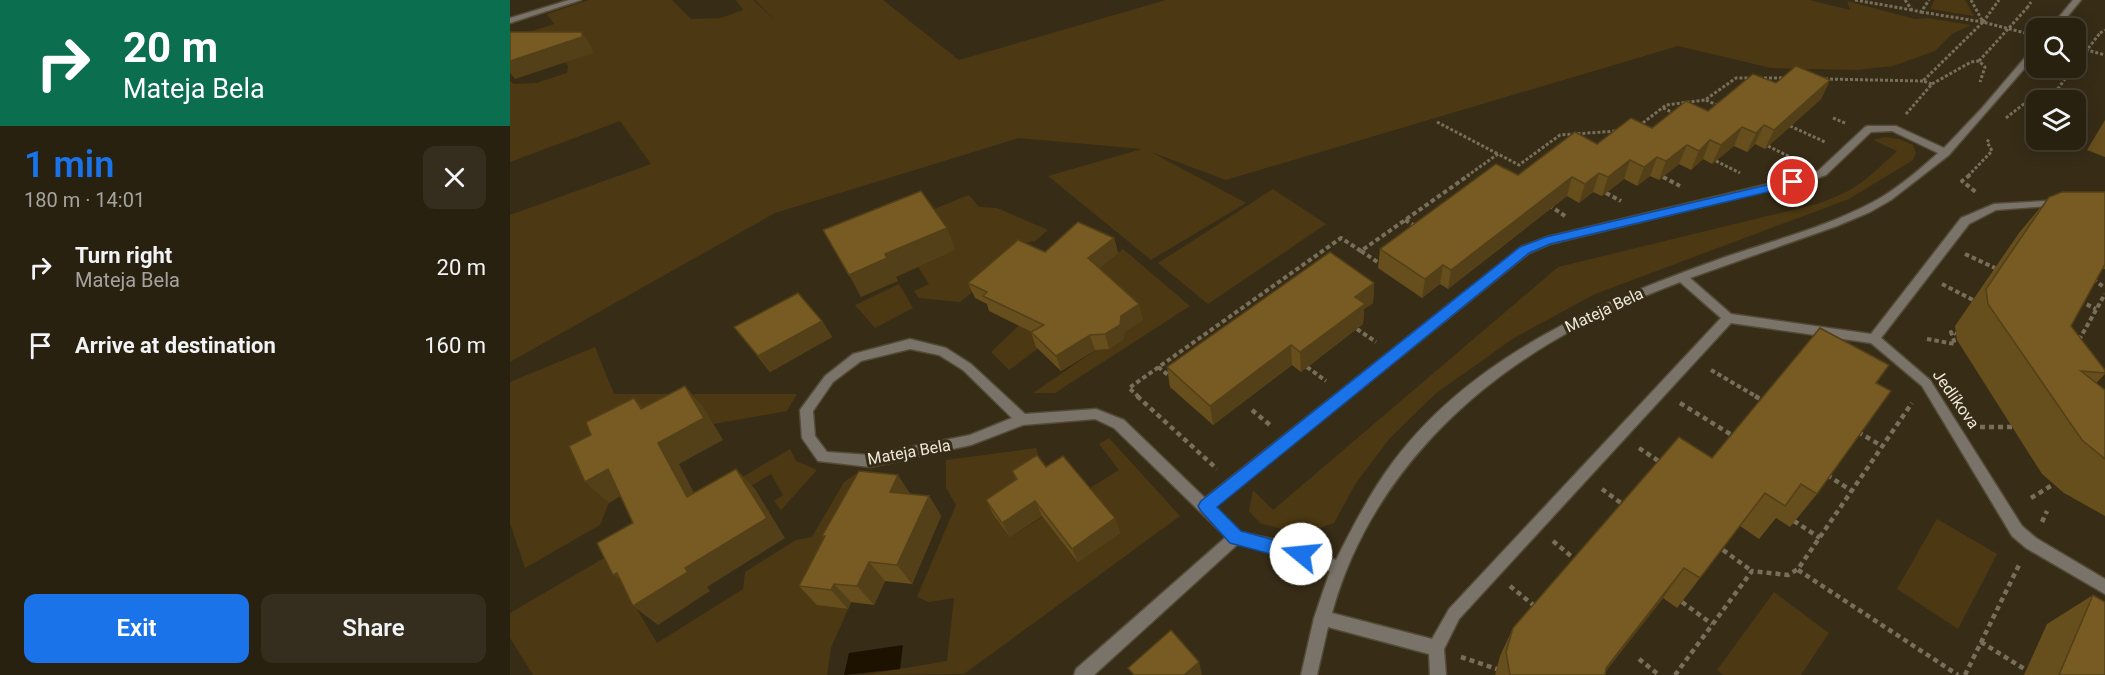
<!DOCTYPE html>
<html lang="en">
<head>
<meta charset="utf-8">
<style>
  body { margin:0; font-family:Roboto,sans-serif; background:#352e1e; color:#f1f3f6; height:100vh; display:flex; flex-direction:column; font-size:22px; white-space:nowrap }
  * { box-sizing:border-box; margin:0 }
  p { font-size:20px; color:#a5a39f }
  .icon { flex:none; width:33px; height:33px; fill:none; stroke:currentColor; stroke-width:2; stroke-linecap:round; stroke-linejoin:round }
  .map { position:relative; flex:1; overflow:hidden }
  .panel { display:flex; flex-direction:column; background:#292110; width:510px }
  .panel>* { flex:none }
  .top-card { background:#0b6e4f; color:#fff; overflow:hidden }
  .controls { position:absolute; left:1516px; top:18px; display:grid; gap:12px }
  .controls a { display:grid; place-items:center; width:60px; height:60px; border-radius:12px; background:#292110; box-shadow:0 3px 15px #0003,0 0 0 2px #453e30; font-size:30px }
  .pin { position:absolute; display:grid; place-items:center; width:51px; height:51px; color:#fff; margin:-26px; border:3px solid #fff; border-radius:50%; box-shadow:0 2px 6px #0007 }
  .me { position:absolute; width:66px; margin:-33px; rotate:287deg; stroke-linejoin:round; filter:drop-shadow(0 0 4px #0008) }
  .turn { display:flex; align-items:center; gap:21px; height:126px; padding:0 24px; font-size:27px }
  .turn .icon { width:78px; height:78px; stroke-width:2.5 }
  .turn b { display:block; font-size:42px; line-height:51px }
  .round { display:grid; place-items:center; flex:none; width:63px; height:63px; border-radius:12px; background:#352e1e }
  .overview { display:flex; align-items:center; justify-content:space-between; height:102px; padding:0 24px }
  h1 { font-size:36px; font-weight:600; line-height:45px; color:#1a73e8 }
  .primary-button { display:flex; gap:12px; margin-top:auto; padding:12px 24px }
  .primary-button a { flex:1; height:69px; border-radius:12px; background:#1a73e8; color:#fff; font-size:24px; font-weight:600; line-height:69px; text-align:center }
  .primary-button a+a { background:#352e1e; color:#f1f3f6 }
  ul { padding:0; list-style:none }
  li { display:flex; align-items:center; gap:18px; height:78px; padding:0 24px }
  li div { flex:1 }
  li b { display:block; font-size:22px }
  li em { font-style:normal }
  main { display:flex; flex:1; min-height:0 }
  .map>svg:first-child { display:block }
  .green { fill:#4c3913 }
  .water { fill:#1d1200 }
  .lines { fill:none; stroke-linecap:round; stroke-linejoin:round }
  .street-casing { stroke:#544a35; stroke-width:3 }
  .path-far2 { stroke:#786f5b; stroke-width:3; stroke-dasharray:3 2; stroke-linecap:butt }
  .path-far1 { stroke:#786f5b; stroke-width:4; stroke-dasharray:4.5 3; stroke-linecap:butt }
  .path { stroke:#786f5b; stroke-width:4.5; stroke-dasharray:5 4; stroke-linecap:butt }
  .street { fill:#797369; fill-rule:evenodd }
  .path-bridge { stroke:#786f5b; stroke-width:3; stroke-dasharray:3 2; stroke-linecap:butt }
  .wall { fill:#664e1d }
  .shaded-wall { fill:#534018 }
  .building { fill:#775b22; stroke:#534018; stroke-width:1.5 }
  .route { fill:#1a73e8; stroke:#114b97; stroke-width:1.5 }
  .labels { text-anchor:middle; dominant-baseline:central; stroke-width:6; stroke-linejoin:round; paint-order:stroke }
  .street-label { font-size:16px; fill:#efe8da; stroke:#372c16 }
</style>
</head>
<body>
<main>
<section class="panel">
<div class="top-card">
<div class="turn"><svg class="icon" aria-label="right" viewBox="0 0 24 24"><path d="M7 20v-9h11M14 6l5 5-5 5"/></svg><div><b>20 m</b>Mateja Bela</div></div>
</div>
<div class="overview"><div><h1>1 min</h1><p>180 m · 14:01</p></div><a class="round"><svg class="icon" aria-label="close" viewBox="0 0 24 24"><path d="M6 6l12 12M18 6L6 18"/></svg></a></div>
<ul>
<li><svg class="icon" aria-label="right" viewBox="0 0 24 24"><path d="M7 20v-9h11M14 6l5 5-5 5"/></svg><div><b>Turn right</b><p>Mateja Bela</p></div><em>20 m</em></li>
<li><svg class="icon" aria-label="arrive" viewBox="0 0 24 24"><path d="M6 21V4h12l-3 4 3 4H6"/></svg><div><b>Arrive at destination</b></div><em>160 m</em></li>
</ul>
<div class="primary-button"><a>Exit</a><a>Share</a></div>
</section>
<div class="map">
<svg width="1595" height="675" viewBox="0 0 1595 675">
  <rect width="100%" height="100%" fill="#372c16"/>
  <g class="green">
    <polygon points="79,0 162,0 181,19 211,18 233,10 226,0 243,0 267,22 245,0 373,0 449,60 656,0 1299,0 1340,10 1337,1 1405,19 1417,18 1461,25 1442,34 1425,51 1383,66 1347,70 1261,68 1168,46 716,180 641,152 736,203 641,260 538,176 632,149 509,138 265,213 0,362 0,215 141,164 110,121 0,162 0,81 4,84 26,83 57,73 58,66 41,45 3,33 19,32 44,24 37,14"/>
    <polygon points="1425,0 1455,0 1464,16 1420,9"/>
    <path d="M1375,137L1390,139L1403,145L1406,153L1403,160L1339,199L1085,294L1004,338L925,394L880,438L846,483L824,523L801,531L771,529L750,523L739,511L743,490L763,510L1048,267L1307,204C1346,191 1358,178 1387,151L1363,140Z"/>
    <polygon points="763,189 816,224 698,304 648,263"/>
    <polygon points="459,195 469,207 487,208 538,230 525,241 514,243 489,271 450,302 409,298 404,291 419,284 408,267 446,250 419,211"/>
    <polygon points="613,249 680,306 545,393 523,393 590,347 599,349 613,340 611,333 632,319 548,334 499,370 481,352 588,250 604,256"/>
    <polygon points="389,284 403,308 365,328 345,305"/>
    <polygon points="85,347 104,394 287,394 277,411 204,424 183,394 152,411 99,503 90,525 15,568 0,523 0,382"/>
    <polygon points="599,438 670,516 454,674 354,675 437,661 444,598 419,602 407,597 446,505 436,488 436,460 526,448 533,470 500,537 609,470 589,444"/>
    <polygon points="280,449 286,461 307,470 271,510 264,501 273,495 261,474 167,530 105,572 147,643 233,589 235,572 286,540 302,537 334,482 347,473 327,511 308,604 338,609 321,648 317,675 23,675 0,638 0,613"/>
    <polygon points="1427,519 1487,554 1448,629 1387,589"/>
    <polygon points="1264,592 1319,633 1291,675 1213,675 1207,670"/>
  </g>
  <polygon class="water" points="393,645 390,669 334,675 339,653"/>
  <g class="lines">
    <defs>
      <g id="street">
        <polygon points="59,0 71,0 0,23 0,18"/>
        <polygon points="1563,0 1571,0 1548,28 1540,28"/>
        <path d="M1527,46V54L1439,155L1381,200L1360,212L1327,226L1180,278L1221,314L1361,334L1451,218L1484,204L1555,200L1556,202L1551,205L1486,210L1459,224L1371,338L1420,380L1512,526L1526,538L1595,579V594L1516,548L1502,536L1412,386L1361,343L1221,323L949,619L934,649L936,675H920L919,654L818,627L807,675H791L804,618L820,571L771,555L728,544L584,675H564L566,669L716,537L604,428L585,419L513,425L461,445L360,467L308,461L292,438L290,410L315,376L343,354L400,339L436,348L461,364L515,414L586,409L614,420L695,498L1011,247L1037,237L1292,176L1308,171L1355,127L1358,126H1386L1434,148L1472,108L1524,47ZM1382,131L1428,153C1408,171 1387,189 1363,202C1318,226 1266,240 1218,256C1094,300 965,353 883,462C860,493 843,526 826,560L771,541L730,532L705,507L1019,253L1040,244L1299,181L1316,175L1361,132ZM1170,282L1211,318L939,609L922,639L822,613C857,485 954,387 1070,326C1102,309 1136,295 1170,282ZM400,349L429,355L453,370L502,418L460,435L360,455L317,452L305,436L303,411L323,382L351,361Z"/>
      </g>
    </defs>
    <use href="#street" class="street-casing"/>
    <g class="path-far2">
      <polyline points="1345,0 1402,10"/>
      <polyline points="1395,0 1402,10 1411,12 1419,0"/>
      <polyline points="1461,0 1473,22 1489,0"/>
      <polyline points="1517,8 1521,2"/>
      <polyline points="1411,12 1473,22"/>
      <polyline points="1590,33 1595,30"/>
      <polyline points="1566,47 1595,55"/>
      <polyline points="1249,78 1274,78"/>
      <polyline points="1315,79 1413,81"/>
      <polyline points="1422,84 1461,62 1469,61 1475,67 1470,82"/>
      <polyline points="1196,100 1211,107"/>
      <polyline points="1153,108 1166,114"/>
      <polyline points="1396,114 1422,84 1413,81 1473,22 1515,33"/>
      <polyline points="1323,118 1335,123"/>
      <polyline points="1496,118 1515,103 1547,90 1563,68"/>
      <polyline points="927,122 988,154"/>
      <polyline points="1129,126 1156,105 1195,100 1226,78 1241,78"/>
      <polyline points="1280,126 1315,142"/>
      <polyline points="1258,146 1284,159"/>
      <polyline points="1206,161 1230,173"/>
      <polyline points="957,176 988,154 1009,165 1050,135 1107,131"/>
      <polyline points="1458,176 1482,151 1477,142 1480,138"/>
    </g>
    <g class="path-far1">
      <polyline points="1460,175 1452,181 1467,193"/>
      <polyline points="1153,177 1170,186"/>
      <polyline points="1096,193 1111,201"/>
      <polyline points="1039,205 1055,216"/>
      <polyline points="895,220 907,227"/>
      <polyline points="851,251 872,265"/>
      <polyline points="1455,254 1485,268"/>
      <polyline points="1583,279 1595,288"/>
      <polyline points="1432,284 1463,300"/>
      <polyline points="1570,301 1586,309"/>
      <polyline points="847,329 866,342"/>
      <polyline points="1417,339 1445,344 1441,332 1446,334"/>
      <polyline points="1569,340 1595,294"/>
      <polyline points="648,367 662,378"/>
      <polyline points="797,367 816,381"/>
      <polyline points="1201,370 1247,397"/>
      <polyline points="629,397 619,388 831,238 851,251 959,175"/>
    </g>
    <g class="path">
      <polyline points="627,396 707,469"/>
      <polyline points="1245,396 1254,401"/>
      <polyline points="1170,403 1225,437"/>
      <polyline points="742,410 760,425"/>
      <polyline points="1470,427 1502,427"/>
      <polyline points="1348,432 1372,446"/>
      <polyline points="1129,448 1150,462"/>
      <polyline points="1317,475 1342,491"/>
      <polyline points="1092,489 1115,506"/>
      <polyline points="1521,498 1544,484"/>
      <polyline points="1284,521 1310,538"/>
      <polyline points="1532,522 1537,511"/>
      <polyline points="1043,541 1067,561"/>
      <polyline points="1213,550 1242,571"/>
      <polyline points="1288,570 1448,675"/>
      <polyline points="1000,586 1027,608"/>
      <polyline points="1172,602 1202,624"/>
      <polyline points="1471,642 1516,670"/>
      <polyline points="951,657 987,669"/>
      <polyline points="1129,659 1149,675"/>
      <polyline points="1165,675 1242,571 1278,575 1288,569 1402,403"/>
      <polyline points="1455,675 1510,563"/>
    </g>
    <use href="#street" class="street"/>
    <g class="path-bridge">
      <polyline points="1469,61 1517,8"/>
      <polyline points="1566,64 1590,33"/>
    </g>
  </g>
  <g class="wall">
    <polygon points="1320,80 1311,99 1255,149 1245,144 1237,152 1224,146 1202,164 1193,159 1181,170 1169,164 1149,180 1140,176 1127,186 1114,179 1092,196 1083,192 1069,203 1057,196 938,289 930,284 912,298 868,268 870,249 1008,175 1087,144 1198,111 1266,83"/>
    <polygon points="1595,120 1595,157 1577,150"/>
    <polygon points="1595,192 1595,269 1592,269 1561,326 1595,370 1595,374 1586,383 1595,390 1595,516 1554,493 1532,474 1447,340 1445,326 1509,233 1539,197"/>
    <polygon points="604,238 608,253 589,268 633,320 615,331 613,340 599,349 585,350 551,371 526,347 521,332 522,332 479,311 477,304 465,298 458,283 535,252"/>
    <polygon points="864,283 863,303 854,309 853,324 791,372 782,365 703,425 660,387 657,367"/>
    <polygon points="312,321 322,337 260,372 224,327"/>
    <polygon points="1366,383 1307,494 1280,527 1266,518 1249,539 1230,526 1167,608 1153,598 1095,672 1095,675 985,675 990,656 1003,628 1202,458"/>
    <polygon points="536,467 605,518 610,533 568,562 532,516 500,537 483,514 476,500 506,480 502,471"/>
    <polygon points="401,494 419,496 431,516 402,584 375,581 364,605 341,602 338,609 307,605 289,586 314,538 312,536"/>
    <polygon points="1583,595 1595,675 1514,675 1537,624"/>
  </g>
  <g class="shaded-wall">
    <polygon points="72,32 82,48 83,53 5,79 0,73 0,61"/>
    <polygon points="1320,80 1311,99 1255,149 1264,130"/>
    <polygon points="1254,125 1245,144 1237,152 1246,133"/>
    <polygon points="1232,127 1224,146 1202,164 1211,145"/>
    <polygon points="1200,140 1193,159 1181,170 1189,151"/>
    <polygon points="1177,145 1169,164 1149,180 1156,161"/>
    <polygon points="1147,157 1140,176 1127,186 1134,167"/>
    <polygon points="1120,160 1114,179 1092,196 1098,177"/>
    <polygon points="1089,173 1083,192 1069,203 1075,184"/>
    <polygon points="1062,177 1057,196 938,289 941,270"/>
    <polygon points="437,228 446,250 386,277 388,281 351,297 339,275 375,254"/>
    <polygon points="604,238 608,253 582,274 578,258"/>
    <polygon points="933,265 930,284 912,298 915,279"/>
    <polygon points="864,283 863,303 854,309 853,324 791,372 790,352 845,297"/>
    <polygon points="629,304 633,320 615,331 613,340 599,349 595,334 611,316"/>
    <polygon points="312,321 322,337 260,372 248,356"/>
    <polygon points="580,335 585,350 551,371 546,356"/>
    <polygon points="781,345 782,365 703,425 700,406"/>
    <polygon points="175,386 194,408 213,440 169,464 197,518 177,497 148,443"/>
    <polygon points="124,398 145,420 131,409"/>
    <polygon points="98,469 121,490 99,503 75,482"/>
    <polygon points="226,469 245,489 275,538 197,587 200,591 148,625 123,606"/>
    <polygon points="388,475 401,495 380,492"/>
    <polygon points="419,496 431,516 402,584 387,565"/>
    <polygon points="525,501 532,516 500,537 492,523"/>
    <polygon points="605,518 610,533 568,562 562,549"/>
    <polygon points="359,562 375,581 364,605 347,586"/>
    <polygon points="1174,568 1153,598 1093,675 1091,675"/>
    <polygon points="107,573 128,594 103,575"/>
    <polygon points="324,584 341,602 338,609 321,590"/>
    <polygon points="689,662 692,674 691,675 674,675"/>
  </g>
  <g class="building">
    <polygon points="0,32 72,32 72,37 0,61"/>
    <polygon points="1286,66 1320,80 1264,130 1254,125 1246,133 1232,127 1211,145 1200,140 1189,151 1177,145 1156,161 1147,157 1134,167 1120,160 1098,177 1089,173 1075,184 1062,177 941,270 933,265 915,279 870,249 986,164 1008,175 1065,132 1087,144 1121,118 1142,128 1176,101 1198,111 1243,74 1266,83"/>
    <polygon points="411,191 437,228 375,254 377,258 339,275 313,230"/>
    <polygon points="1552,192 1595,192 1595,264 1561,326 1595,370 1595,373 1571,371 1595,390 1595,459 1572,440 1478,304 1476,289 1539,197"/>
    <polygon points="568,222 604,238 578,258 629,304 611,316 610,325 595,334 580,335 546,356 521,332 534,325 473,296 477,292 458,283 508,240 535,252"/>
    <polygon points="820,252 864,283 845,297 855,304 790,352 781,345 700,406 657,367"/>
    <polygon points="288,293 312,321 248,356 224,327"/>
    <polygon points="1310,328 1379,365 1366,383 1381,391 1307,494 1291,484 1275,506 1255,493 1190,578 1174,568 1096,668 1095,675 1000,675 996,652 1003,628 1169,437 1202,458"/>
    <polygon points="175,386 194,418 148,443 177,497 226,469 257,518 175,568 178,572 123,606 107,573 103,575 87,543 123,523 98,469 75,482 59,446 81,435 76,422 124,398 131,409"/>
    <polygon points="527,455 536,467 553,456 605,518 562,549 525,501 492,523 476,500 507,479 502,471"/>
    <polygon points="349,471 388,475 380,492 419,496 387,565 359,562 347,586 324,584 321,590 289,586 315,536 312,536"/>
    <polygon points="1583,595 1595,602 1595,675 1549,675"/>
    <polygon points="661,630 689,662 674,675 624,675 618,668"/>
  </g>
  <polygon class="route" points="1283,179 1287,180 1287,185 1040,244 1019,253 707,507 731,531 797,549 799,554 797,560 791,562 720,543 691,511 688,506 691,501 1010,247 1036,237"/>
  <g class="labels">
    <g class="street-label">
      <text transform="translate(1094 310) rotate(-25)">Mateja Bela</text>
      <text transform="translate(1446 399) rotate(55)">Jedlíkova</text>
      <text transform="translate(399 452) rotate(-10)">Mateja Bela</text>
    </g>
  </g>
</svg>
<div class="controls">
<a><svg class="icon" aria-label="search" viewBox="0 0 24 24"><circle cx="10" cy="10" r="6"/><path d="M15 15l6 6"/></svg></a>
<a><svg class="icon" aria-label="layers" viewBox="0 0 24 24"><path d="M12 4l9 5-9 5-9-5zM3 14l9 5 9-5"/></svg></a>
</div>
<div class="pin" style="left:1283px;top:182px;background:#d93025"><svg class="icon" aria-label="arrive" viewBox="0 0 24 24"><path d="M6 21V4h12l-3 4 3 4H6"/></svg></div>
<svg class="me" style="left:791px;top:554px" viewBox="-20 -20 40 40"><circle r="19" fill="#fff"/><path d="M0-13L10 11 0 6-10 11z" fill="#1a73e8"/></svg>
</div>
</main>
</body>
</html>
